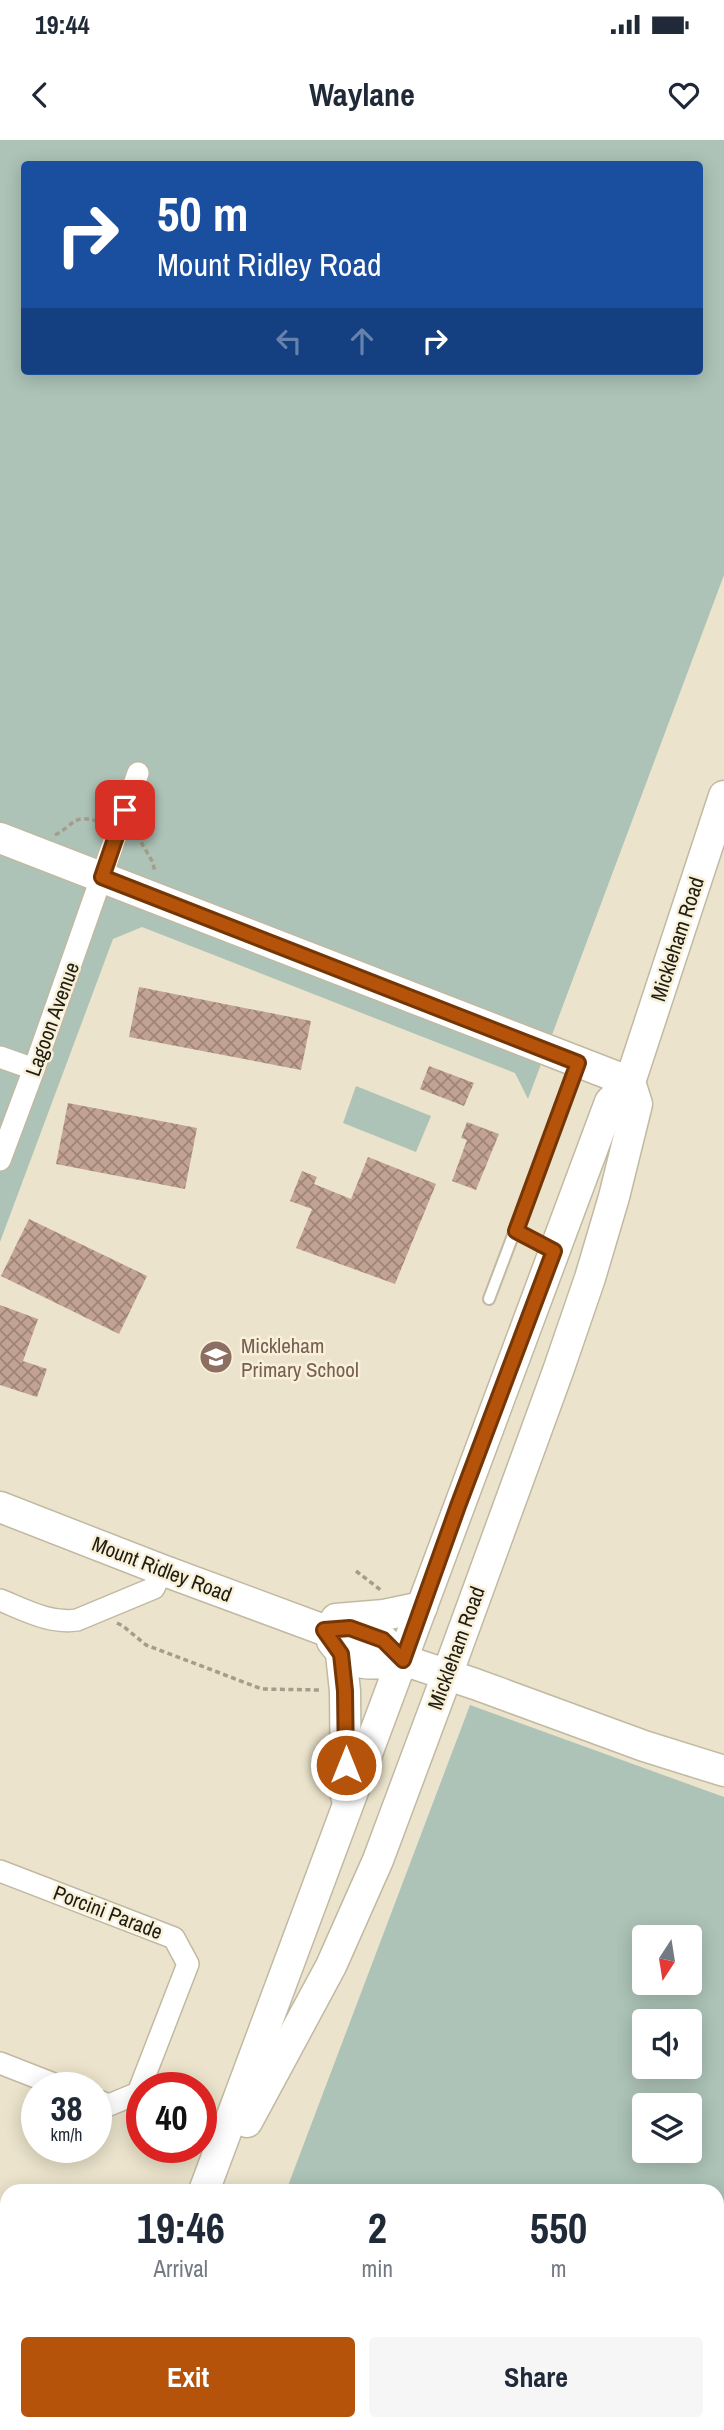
<!DOCTYPE html>
<html lang="en">
<head>
<meta charset="utf-8">
<style>
  body { margin:0; font-family:"Archivo Narrow",sans-serif; background:#f6f6f7; color:#1f2937; height:100vh; display:flex; flex-direction:column; font-size:26px; white-space:nowrap }
  * { box-sizing:border-box; margin:0 }
  p { font-size:23px; color:#747a83 }
  .icon { flex:none; width:38px; height:38px; fill:none; stroke:currentColor; stroke-width:2; stroke-linecap:round; stroke-linejoin:round }
  .map { position:relative; flex:1; overflow:hidden }
  .drawer { position:absolute; left:0px; top:2044px; width:724px; height:247px; display:flex; flex-direction:column; background:#fff; border-radius:21px 21px 0 0; box-shadow:0 4px 18px #0003 }
  .drawer>* { flex:none }
  .banner { position:absolute; left:21px; top:21px; width:682px; height:214px; border-radius:7px; box-shadow:0 4px 18px #0003; background:#1a4fa0; color:#fff; overflow:hidden }
  .needle { width:46px; rotate:192deg }
  .tools { position:absolute; left:632px; top:1785px; display:grid; gap:14px }
  .tools a { display:grid; place-items:center; width:70px; height:70px; border-radius:7px; background:#fff; box-shadow:0 4px 18px #0003; font-size:35px }
  .speed { position:absolute; left:21px; top:1932px; display:flex; gap:14px; font-size:35px; font-weight:700; text-align:center }
  .speed>* { display:grid; place-content:center; width:91px; height:91px; border-radius:50%; background:#fff; box-shadow:0 4px 18px #0003; line-height:1 }
  .speed small { font-size:18px; font-weight:400 }
  .speed .limit { border:10px solid #d22; background:#fff; color:#111 }
  .pin { position:absolute; display:grid; place-items:center; width:60px; height:60px; color:#fff; margin:-30px; border-radius:14px; box-shadow:0 4px 10px #0006 }
  .me { position:absolute; width:77px; margin:-38px; rotate:0deg; stroke-linejoin:round; filter:drop-shadow(0 0 5px #0008) }
  .turn { display:flex; align-items:center; gap:24px; height:147px; padding:0 21px; font-size:32px }
  .turn .icon { width:91px; height:91px; stroke-width:2.5 }
  .turn b { display:block; font-size:49px; line-height:60px }
  .lanes { display:flex; align-items:center; height:66px; padding:0 21px; background:#0003; justify-content:center; gap:35px; direction:ltr }
  .lanes .off { opacity:.35 }
  .eta { display:flex; justify-content:space-evenly; align-items:center; height:119px; text-align:center }
  .eta b { font-size:42px; font-weight:700; line-height:49px }
  .cta { display:flex; gap:14px; margin-top:auto; padding:14px 21px }
  .cta a { flex:1; height:80px; border-radius:7px; background:#b45309; color:#fff; font-size:28px; font-weight:700; line-height:80px; text-align:center }
  .cta a+a { background:#f6f6f7; color:#1f2937 }
  .status { display:flex; justify-content:space-between; align-items:center; height:49px; padding:0 35px; background:#fff; direction:ltr }
  .status svg { height:19px; fill:currentColor }
  header { display:flex; justify-content:space-between; align-items:center; height:91px; padding:0 21px; background:#fff; font-size:32px; font-weight:700 }
  .map>svg:first-child { display:block }
  .grass { fill:#adc3b7; fill-rule:evenodd }
  .building { fill:url(#building-cross-hatch) }
  .lines { fill:none; stroke-linecap:round; stroke-linejoin:round }
  .lane-casing { stroke:#c1b9a2; stroke-width:14 }
  .street-casing { stroke:#c1b9a2; stroke-width:24 }
  .secondary-casing { stroke:#c1b9a2; stroke-width:33 }
  .path { stroke:#a39d8a; stroke-width:3.5; stroke-dasharray:5 3.5; stroke-linecap:butt }
  .lane { stroke:#fff; stroke-width:10 }
  .street { stroke:#fff; stroke-width:21 }
  .secondary { stroke:#fff; stroke-width:30 }
  .route-casing { stroke:#753606; stroke-width:18 }
  .route { stroke:#b45309; stroke-width:12 }
  .labels { text-anchor:middle; dominant-baseline:central; stroke-width:5; stroke-linejoin:round; paint-order:stroke }
  .street-label { font-size:21px; fill:#1f1c13; stroke:#f9f0d8 }
  .education-label { font-size:21px; fill:#785e54; stroke:#f9f0d8; text-anchor:start }
</style>
</head>
<body>
<div class="status"><b>19:44</b><svg viewBox="0 0 49 12"><path d="M0 12V9h3v3zM5 12V6h3v6zM10 12V3h3v9zM15 12V0h3v12zM26 1h20v11H26zM47 4h2v5h-2z"/></svg></div>
<header><svg class="icon" aria-label="back" viewBox="0 0 24 24"><path d="M15 5l-7 7 7 7"/></svg>Waylane<svg class="icon" aria-label="heart" viewBox="0 0 24 24"><path d="M12 20l-8-8c-3-5 5-10 8-4 3-6 11-1 8 4z"/></svg></header>
<div class="map">
<svg width="724" height="2290" viewBox="0 0 724 2290">
  <defs>
    <pattern id="building-cross-hatch" width="8" height="8" patternUnits="userSpaceOnUse" patternTransform="scale(1.75)"><rect width="8" height="8" fill="#c2a393"/><path d="M0 0l8 8M0 8l8-8" fill="none" stroke="#9d8477"/></pattern>
  </defs>
  <rect width="100%" height="100%" fill="#ebe3cb"/>
  <g class="grass">
    <path d="M0,0H724V435L528,959L515,933L142,787L113,799L0,1102ZM24,24H700V231H24Z"/>
    <polygon points="356,946 431,976 416,1012 343,983"/>
    <path d="M470,1565L724,1657V2290H195L197,2284H718V2051H286ZM644,1797H690V1843H644ZM644,1881H690V1927H644ZM644,1965H690V2011H644Z"/>
  </g>
  <g class="building">
    <polygon points="139,847 311,881 301,930 129,897"/>
    <polygon points="429,926 474,943 464,966 420,949"/>
    <polygon points="68,963 197,988 185,1049 56,1024"/>
    <polygon points="467,982 499,994 476,1050 452,1041 467,1000 461,998"/>
    <polygon points="368,1017 436,1044 395,1144 296,1108 312,1069 290,1061 302,1031 317,1037 314,1044 351,1059"/>
    <polygon points="29,1079 147,1136 119,1194 1,1136"/>
    <polygon points="0,1165 38,1179 23,1221 47,1229 37,1257 0,1245"/>
  </g>
  <g class="lines">
    <defs>
      <g id="lane">
        <polyline points="516,1091 552,1110"/>
        <polyline points="489,1159 578,923"/>
      </g>
      <g id="street">
        <polyline points="0,917 34,929"/>
        <polyline points="0,1020 34,929 138,633"/>
        <path d="M0,1460C25,1470 50,1484 77,1480L154,1448L162,1430"/>
        <polyline points="0,1731 174,1798 188,1824 138,1953 109,1965 96,1960"/>
        <polyline points="0,1923 64,1948"/>
        <polyline points="0,2237 6,2241 7,2246"/>
        <polyline points="5,2290 7,2284"/>
      </g>
      <g id="secondary">
        <polyline points="0,698 630,942"/>
        <polyline points="0,1367 162,1430 324,1490 350,1488 383,1500 403,1520 475,1544 644,1606 724,1631"/>
        <polyline points="336,1479 384,1475 422,1467"/>
        <path d="M332,1501C351,1528 373,1526 403,1520"/>
        <polyline points="341,1514 345,1551 346,1656"/>
        <polyline points="247,1982 331,1826 378,1720 447,1535 558,1231 590,1138 614,1057 637,964 630,942"/>
        <polyline points="204,2051 610,962 630,942 724,656"/>
        <polyline points="115,2290 117,2284"/>
      </g>
    </defs>
    <use href="#lane" class="lane-casing"/>
    <use href="#street" class="street-casing"/>
    <use href="#secondary" class="secondary-casing"/>
    <g class="path">
      <path d="M55,695C75,685 72,673 100,682"/>
      <polyline points="137,695 152,721 155,731"/>
      <polyline points="356,1431 382,1451"/>
      <polyline points="117,1483 123,1486 146,1505 262,1549 321,1550"/>
    </g>
    <use href="#lane" class="lane"/>
    <use href="#street" class="street"/>
    <use href="#secondary" class="secondary"/>
  </g>
  <g class="lines">
    <defs>
      <polyline id="route" points="125,670 102,737 578,923 516,1091 554,1111 458,1366 403,1520 383,1500 350,1488 324,1490 341,1514 345,1551 346,1625"/>
    </defs>
    <use href="#route" class="route-casing"/>
    <use href="#route" class="route"/>
  </g>
  <defs>
    <symbol id="school-disc" viewBox="-11 -11 22 22"><circle r="9.5" fill="#8d6e63" stroke="#f9f0d8"/><path d="M0-5L7-2L0 1L-7-2ZM-4 1L0 2.5L4 1V4Q0 6-4 4Z" fill="#fff"/></symbol>
  </defs>
  <g fill-rule="evenodd">
    <use href="#school-disc" x="197" y="1198" width="38" height="38"/>
  </g>
  <g class="labels">
    <g class="street-label">
      <text transform="translate(677 799) rotate(-72)">Mickleham Road</text>
      <text transform="translate(52 879) rotate(-70)">Lagoon Avenue</text>
      <text transform="translate(162 1429) rotate(21)">Mount Ridley Road</text>
      <text transform="translate(456 1508) rotate(-70)">Mickleham Road</text>
      <text transform="translate(108 1772) rotate(21)">Porcini Parade</text>
    </g>
    <g class="education-label">
      <text x="241" y="1205">Mickleham<tspan x="241" dy="24">Primary School</tspan></text>
    </g>
  </g>
</svg>
<div class="tools">
<a><svg class="needle" viewBox="-14 -14 28 28"><path d="M0-13l5 13h-10z" fill="#e53935"/><path d="M0 13l5-13h-10z" fill="#747a83"/></svg></a>
<a><svg class="icon" aria-label="sound" viewBox="0 0 24 24"><path d="M4 9h4l5-4v14l-5-4H4zM17 9q2 3 0 6"/></svg></a>
<a><svg class="icon" aria-label="layers" viewBox="0 0 24 24"><path d="M12 4l9 5-9 5-9-5zM3 14l9 5 9-5"/></svg></a>
</div>
<div class="speed"><div>38<small>km/h</small></div><div class="limit">40</div></div>
<div class="pin" style="left:125px;top:670px;background:#d93025"><svg class="icon" aria-label="arrive" viewBox="0 0 24 24"><path d="M6 21V4h12l-3 4 3 4H6"/></svg></div>
<svg class="me" style="left:346px;top:1625px" viewBox="-20 -20 40 40"><circle r="17" fill="#b45309" stroke="#fff" stroke-width="3"/><path d="M0-11L8 9 0 5-8 9z" fill="#fff"/></svg>
<div class="banner">
<div class="turn"><svg class="icon" aria-label="right" viewBox="0 0 24 24"><path d="M7 20v-9h11M14 6l5 5-5 5"/></svg><div><b>50 m</b>Mount Ridley Road</div></div>
<div class="lanes"><svg class="icon off" aria-label="left" viewBox="0 0 24 24"><path d="M17 20v-9H6M10 6l-5 5 5 5"/></svg><svg class="icon off" aria-label="ahead" viewBox="0 0 24 24"><path d="M12 20V5M6 11l6-6 6 6"/></svg><svg class="icon" aria-label="right" viewBox="0 0 24 24"><path d="M7 20v-9h11M14 6l5 5-5 5"/></svg></div>
</div>
<section class="drawer">
<div class="eta">
<div><b>19:46</b><p>Arrival</p></div>
<div><b>2</b><p>min</p></div>
<div><b>550</b><p>m</p></div>
</div>
<div class="cta"><a>Exit</a><a>Share</a></div>
</section>
</div>
</body>
</html>
